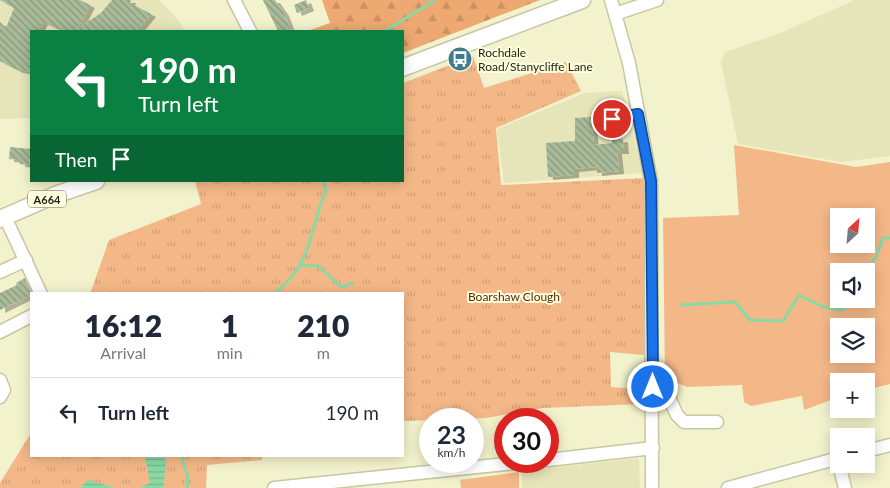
<!DOCTYPE html>
<html lang="en">
<head>
<meta charset="utf-8">
<style>
  body { margin:0; font-family:Lato,sans-serif; background:#f2f2f3; color:#1f2937; height:100vh; display:flex; flex-direction:column; font-size:19px; white-space:nowrap }
  * { box-sizing:border-box; margin:0 }
  p { font-size:16px; color:#747a83 }
  .icon { flex:none; width:28px; height:28px; fill:none; stroke:currentColor; stroke-width:2; stroke-linecap:round; stroke-linejoin:round }
  .map { position:relative; flex:1; overflow:hidden }
  .drawer { position:absolute; left:30px; top:292px; width:374px; height:165px; display:flex; flex-direction:column; background:#fff; border-radius:0px; box-shadow:0 2px 12px #0003 }
  .drawer>* { flex:none }
  .banner { position:absolute; left:30px; top:30px; width:374px; height:152px; border-radius:0px; box-shadow:0 2px 12px #0003; background:#0b8043; color:#fff; overflow:hidden }
  .needle { width:32px; rotate:26deg }
  .buttons { position:absolute; left:830px; top:208px; display:grid; gap:10px }
  .buttons a { display:grid; place-items:center; width:45px; height:45px; border-radius:0px; background:#fff; box-shadow:0 2px 12px #0003; font-size:25px }
  .speed { position:absolute; left:419px; top:408px; display:flex; gap:10px; font-size:25px; font-weight:700; text-align:center }
  .speed>* { display:grid; place-content:center; width:65px; height:65px; border-radius:50%; background:#fff; box-shadow:0 2px 12px #0003; line-height:1 }
  .speed small { font-size:12px; font-weight:400 }
  .speed .limit { border:8px solid #d22; background:#fff; color:#111 }
  .pin { position:absolute; display:grid; place-items:center; width:42px; height:42px; color:#fff; margin:-21px; border:2px solid #fff; border-radius:50%; box-shadow:0 1px 5px #0007 }
  .me { position:absolute; width:55px; margin:-28px; rotate:0deg; stroke-linejoin:round; filter:drop-shadow(0 0 4px #0008) }
  .turn { display:flex; align-items:center; gap:18px; height:105px; padding:0 25px; font-size:22px }
  .turn .icon { width:65px; height:65px; stroke-width:2.5 }
  .turn b { display:block; font-size:35px; line-height:42px }
  .then { display:flex; align-items:center; height:48px; padding:0 25px; background:#0003; gap:10px; font-size:19px }
  .eta { display:flex; justify-content:space-evenly; align-items:center; height:85px; text-align:center }
  .eta b { font-size:30px; font-weight:800; line-height:35px }
  ul { padding:0; list-style:none }
  li { display:flex; align-items:center; gap:15px; height:70px; padding:0 25px; border-top:1px solid #e0e1e3 }
  li div { flex:1 }
  li b { display:block; font-size:19px }
  li em { font-style:normal }
  .map>svg:first-child { display:block }
  .built { fill:#e5e5b9 }
  .grass { fill:#f4b888; fill-rule:evenodd }
  .forest { fill:url(#forest-firs) }
  .park { fill:url(#park-tufts) }
  .water { fill:url(#water-rules) }
  .lines { fill:none; stroke-linecap:round; stroke-linejoin:round }
  .stream { stroke:#89d9a5; stroke-width:3 }
  .building { fill:url(#building-back-hatch); filter:url(#shadow) }
  .minor-casing { stroke:#c7c7a3; stroke-width:15 }
  .major-casing { stroke:#c7c7a3; stroke-width:19 }
  .minor { stroke:#fff; stroke-width:12 }
  .major { stroke:#fff; stroke-width:16 }
  .route-casing { stroke:#114b97; stroke-width:12 }
  .route { stroke:#1a73e8; stroke-width:9 }
  .labels { text-anchor:middle; dominant-baseline:central; stroke-width:4; stroke-linejoin:round; paint-order:stroke }
  .shield { fill:#ffffe0; stroke:#666653; stroke-width:1 }
  .shield-label { font-size:11px; font-weight:bold; fill:#242416 }
  .poi-label { font-size:12px; fill:#242416; stroke:#ffffe0; text-anchor:start }
  .park-label { font-size:12px; fill:#592d00; stroke:#ffffe0 }
</style>
</head>
<body>
<div class="map">
<svg width="890" height="488" viewBox="0 0 890 488">
  <defs>
    <pattern id="forest-firs" width="22" height="20" patternUnits="userSpaceOnUse" patternTransform="scale(1.25)"><rect width="22" height="20" fill="#eda971"/><path d="M5 1l3.5 6h-7zM16 11l3.5 6h-7z" fill="#cb9161"/></pattern>
    <pattern id="park-tufts" width="24" height="20" patternUnits="userSpaceOnUse" patternTransform="scale(1.25)"><rect width="24" height="20" fill="#f4b888"/><path d="M3 7l-1-3M5 7V3M7 7l1-3M15 17l-1-3M17 17v-4M19 17l1-3" fill="none" stroke="#d19e75"/></pattern>
    <pattern id="water-rules" width="6" height="5" patternUnits="userSpaceOnUse" patternTransform="scale(1.25)"><rect width="6" height="5" fill="#89d9a5"/><path d="M0 2.5h6" fill="none" stroke="#76ba8d"/></pattern>
    <pattern id="building-back-hatch" width="6" height="6" patternUnits="userSpaceOnUse" patternTransform="scale(1.25)"><rect width="6" height="6" fill="#a9bb9a"/><path d="M-1 5l2 2M0 0l6 6M5-1l2 2" fill="none" stroke="#89987d"/></pattern>
    <filter id="shadow"><feDropShadow dx="5" dy="3" stdDeviation="0" flood-color="#0004"/></filter>
  </defs>
  <rect width="100%" height="100%" fill="#f2f2cc"/>
  <g class="built">
    <polygon points="0,0 159,0 179,21 185,31 31,31 31,118 0,119"/>
    <polygon points="855,0 890,0 890,156 841,162 738,144 721,62 725,52 778,34"/>
    <polygon points="622,91 643,173 504,183 497,129 585,93"/>
    <polygon points="632,459 639,459 640,488 522,488 522,471"/>
  </g>
  <g class="grass">
    <path d="M734,145L856,167L890,162V384L866,390V381H839V397L804,410L802,396L751,406L744,402L742,385L687,387L665,378L663,218L739,215ZM839,216H866V244H839ZM839,271H866V299H839ZM839,326H866V354H839Z"/>
    <polygon points="519,472 519,488 461,488 460,480"/>
  </g>
  <polygon class="forest" points="322,0 540,0 403,53 402,31 307,31 330,23"/>
  <g class="park">
    <polygon points="473,56 484,88 566,62 581,91 496,128 501,185 645,178 647,275 644,355 610,352 611,387 640,389 640,404 543,408 486,418 403,421 402,294 90,294 109,240 201,204 195,181 402,181 403,83"/>
    <polygon points="31,433 31,456 262,456 262,460 207,465 206,488 0,488 0,483"/>
  </g>
  <g class="water">
    <polygon points="145,456 164,456 166,463 163,488 140,488 150,483"/>
    <polygon points="88,480 116,488 80,488"/>
  </g>
  <g class="lines">
    <g class="stream">
      <polyline points="385,31 435,0"/>
      <polyline points="299,265 319,266 341,287 353,283"/>
      <polyline points="865,271 876,257 883,238 890,238"/>
      <path d="M274,294C281,287 290,280 296,271C312,249 314,216 326,191L323,181"/>
      <polyline points="681,305 735,302 750,320 783,321 799,295 823,307 842,310 856,299"/>
      <polyline points="181,456 188,477 187,488"/>
    </g>
  </g>
  <g class="building">
    <polygon points="0,0 80,0 90,5 78,28 101,13 112,0 131,0 130,3 151,14 137,31 64,31 43,22 38,31 31,31 31,72 18,70 0,61 0,22 6,28 14,8"/>
    <polygon points="263,0 275,0 284,13 291,31 278,31"/>
    <polygon points="306,0 309,8 297,13 294,5"/>
    <polygon points="591,117 594,145 612,143 612,140 623,139 624,151 617,151 619,171 597,173 597,167 574,169 574,175 548,177 546,143 575,141 575,118"/>
    <polygon points="10,147 31,149 29,165 20,164 20,160 9,159"/>
    <polygon points="25,278 31,295 0,310 0,293 17,285 16,283"/>
  </g>
  <g class="lines">
    <defs>
      <g id="minor">
        <polyline points="234,0 250,31"/>
        <polyline points="611,0 629,63 651,181 652,488"/>
        <polyline points="615,14 657,0"/>
        <polyline points="598,120 638,114"/>
        <polyline points="5,217 41,294"/>
        <polyline points="0,272 26,260"/>
        <polyline points="0,332 31,316"/>
        <polyline points="0,380 4,390 0,397"/>
        <polyline points="653,393 668,395 677,415 684,422 717,422"/>
        <polyline points="866,451 890,445"/>
        <polyline points="548,460 653,448"/>
        <polyline points="839,464 845,488"/>
        <polyline points="274,488 535,461"/>
        <polyline points="728,488 839,458"/>
      </g>
      <g id="major">
        <polyline points="402,68 582,0"/>
        <polyline points="0,219 55,195 96,181"/>
      </g>
    </defs>
    <use href="#minor" class="minor-casing"/>
    <use href="#major" class="major-casing"/>
    <use href="#minor" class="minor"/>
    <use href="#major" class="major"/>
  </g>
  <g class="lines">
    <defs>
      <polyline id="route" points="612,119 638,114 651,181 653,387"/>
    </defs>
    <use href="#route" class="route-casing"/>
    <use href="#route" class="route"/>
  </g>
  <defs>
    <symbol id="bus-disc" viewBox="-11 -11 22 22"><circle r="9.5" fill="#3f7b92" stroke="#ffffe0"/><path d="M-5-6H5V4H4V6H2V4H-2V6H-4V4H-5ZM-3.5-4V0h7V-4ZM-3.5 1.2v1.5H-2V1.2ZM2 1.2v1.5H3.5V1.2Z" fill="#fff"/></symbol>
  </defs>
  <g fill-rule="evenodd">
    <use href="#bus-disc" x="446" y="45" width="28" height="28"/>
  </g>
  <g class="labels">
    <rect class="shield" x="28" y="190.5" width="38" height="17" rx="4"/>
    <g class="shield-label">
      <text x="47" y="199">A664</text>
    </g>
    <g class="poi-label">
      <text x="478" y="52">Rochdale<tspan x="478" dy="14">Road/Stanycliffe Lane</tspan></text>
    </g>
    <g class="park-label">
      <text x="514" y="296">Boarshaw Clough</text>
    </g>
  </g>
</svg>
<div class="buttons">
<a><svg class="needle" viewBox="-14 -14 28 28"><path d="M0-13l5 13h-10z" fill="#e53935"/><path d="M0 13l5-13h-10z" fill="#747a83"/></svg></a>
<a><svg class="icon" aria-label="sound" viewBox="0 0 24 24"><path d="M4 9h4l5-4v14l-5-4H4zM17 9q2 3 0 6"/></svg></a>
<a><svg class="icon" aria-label="layers" viewBox="0 0 24 24"><path d="M12 4l9 5-9 5-9-5zM3 14l9 5 9-5"/></svg></a>
<a>+</a>
<a>−</a>
</div>
<div class="speed"><div>23<small>km/h</small></div><div class="limit">30</div></div>
<div class="pin" style="left:612px;top:119px;background:#d93025"><svg class="icon" aria-label="arrive" viewBox="0 0 24 24"><path d="M6 21V4h12l-3 4 3 4H6"/></svg></div>
<svg class="me" style="left:653px;top:387px" viewBox="-20 -20 40 40"><circle r="17" fill="#1a73e8" stroke="#fff" stroke-width="3"/><path d="M0-11L8 9 0 5-8 9z" fill="#fff"/></svg>
<div class="banner">
<div class="turn"><svg class="icon" aria-label="left" viewBox="0 0 24 24"><path d="M17 20v-9H6M10 6l-5 5 5 5"/></svg><div><b>190 m</b>Turn left</div></div>
<div class="then">Then<svg class="icon" aria-label="arrive" viewBox="0 0 24 24"><path d="M6 21V4h12l-3 4 3 4H6"/></svg></div>
</div>
<section class="drawer">
<div class="eta">
<div><b>16:12</b><p>Arrival</p></div>
<div><b>1</b><p>min</p></div>
<div><b>210</b><p>m</p></div>
</div>
<ul>
<li><svg class="icon" aria-label="left" viewBox="0 0 24 24"><path d="M17 20v-9H6M10 6l-5 5 5 5"/></svg><div><b>Turn left</b></div><em>190 m</em></li>
</ul>
</section>
</div>
</body>
</html>
